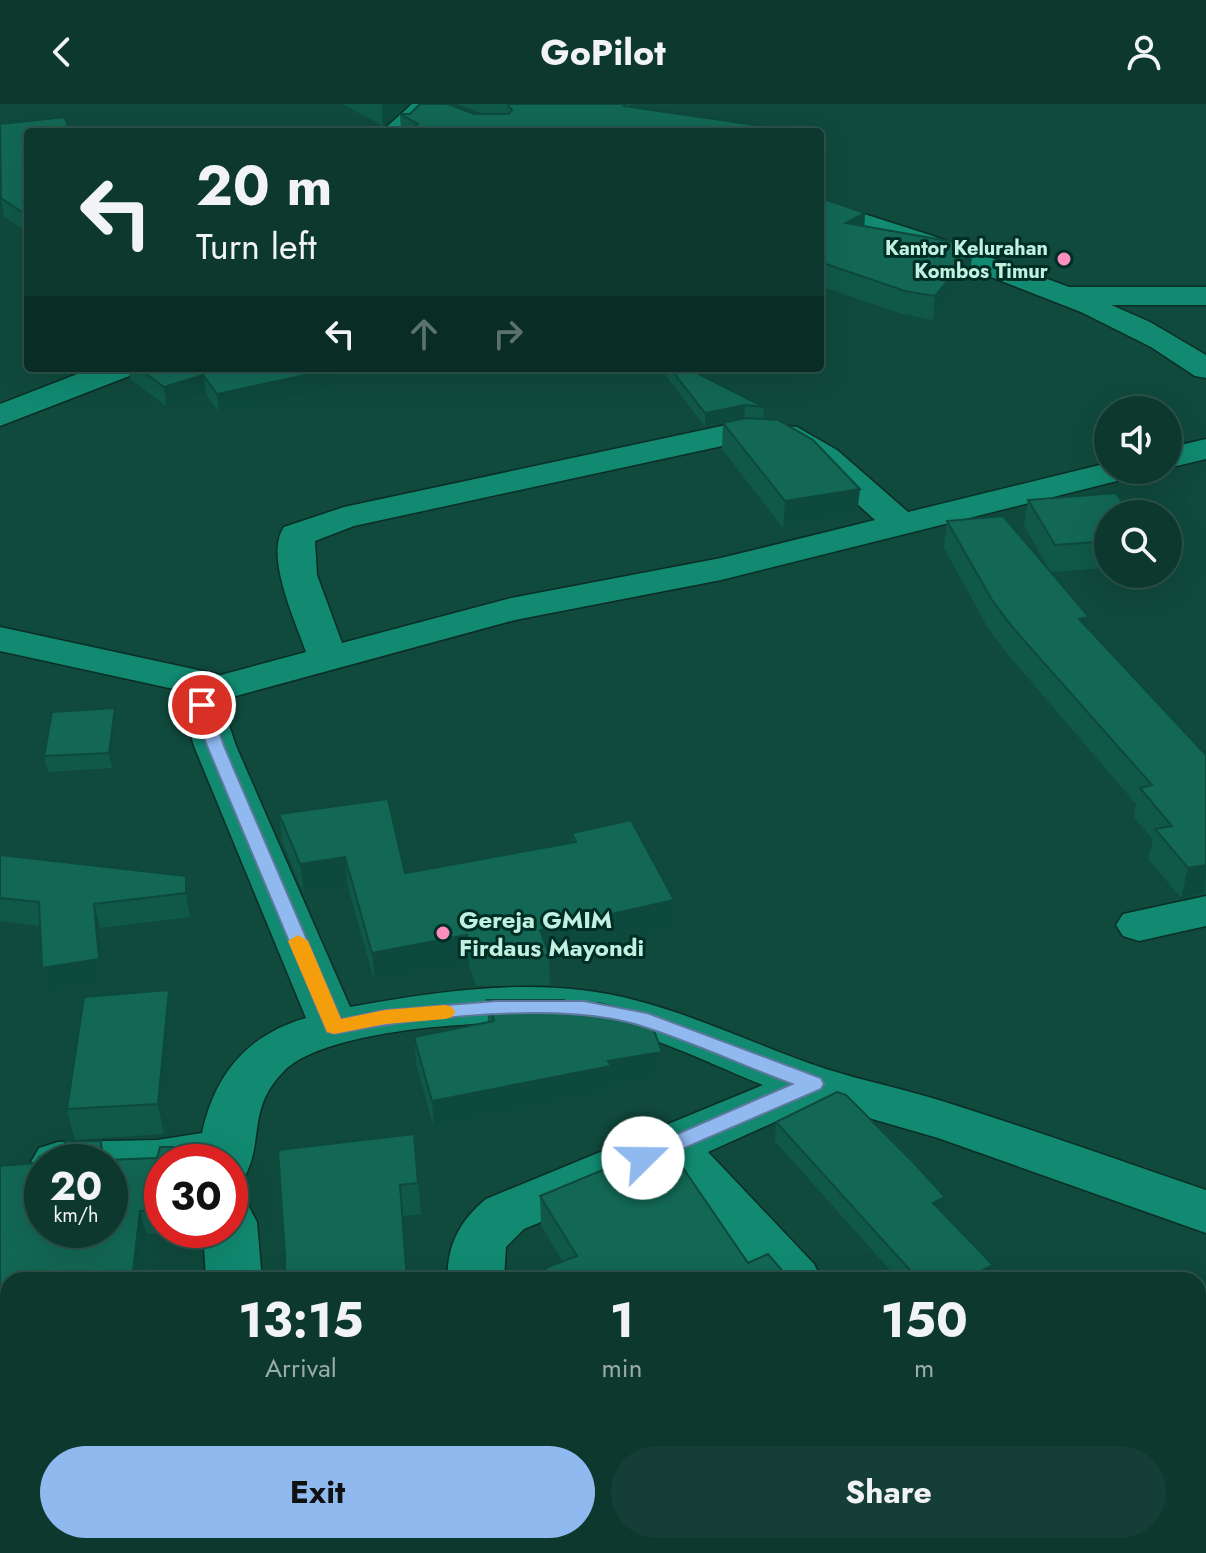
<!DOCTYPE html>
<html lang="en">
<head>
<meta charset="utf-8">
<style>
  body { margin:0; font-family:Jost,sans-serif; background:#153f36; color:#f1f3f6; height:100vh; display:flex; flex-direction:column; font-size:30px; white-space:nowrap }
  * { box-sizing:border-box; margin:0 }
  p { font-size:26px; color:#9aacaa }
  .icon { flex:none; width:44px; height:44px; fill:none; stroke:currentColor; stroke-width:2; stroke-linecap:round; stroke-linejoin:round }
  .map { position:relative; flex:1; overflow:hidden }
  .side { position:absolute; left:0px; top:1168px; width:1206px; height:282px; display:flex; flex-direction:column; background:#0c382e; border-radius:24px 24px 0 0; box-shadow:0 8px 32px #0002,0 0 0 2px #2c524a }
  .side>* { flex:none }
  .banner { position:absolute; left:24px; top:24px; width:800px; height:244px; border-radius:8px; box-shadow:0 8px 32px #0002,0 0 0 2px #2c524a; background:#0c382e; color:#f1f3f6; overflow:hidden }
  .buttons { position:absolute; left:1094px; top:292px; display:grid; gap:16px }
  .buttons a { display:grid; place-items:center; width:88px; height:88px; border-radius:50%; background:#0c382e; box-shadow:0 8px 32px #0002,0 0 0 2px #2c524a; font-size:40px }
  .speed { position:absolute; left:24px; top:1040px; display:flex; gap:16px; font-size:40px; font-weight:700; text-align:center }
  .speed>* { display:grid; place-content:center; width:104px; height:104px; border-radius:50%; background:#0c382e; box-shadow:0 8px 32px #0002,0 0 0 2px #2c524a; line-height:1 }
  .speed small { font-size:20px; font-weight:400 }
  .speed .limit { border:12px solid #d22; background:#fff; color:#111 }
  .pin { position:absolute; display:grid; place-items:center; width:68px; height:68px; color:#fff; margin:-34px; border:4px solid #fff; border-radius:50%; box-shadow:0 2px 8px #0007 }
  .me { position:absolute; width:88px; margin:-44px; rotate:68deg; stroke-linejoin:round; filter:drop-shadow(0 0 6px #0008) }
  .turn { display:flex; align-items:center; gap:28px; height:168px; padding:0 40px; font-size:36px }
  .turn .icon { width:104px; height:104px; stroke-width:2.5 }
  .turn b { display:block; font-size:56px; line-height:68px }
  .lanes { display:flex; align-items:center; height:76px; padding:0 40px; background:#0003; justify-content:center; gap:40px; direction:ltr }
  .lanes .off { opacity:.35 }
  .eta { display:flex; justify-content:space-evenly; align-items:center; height:136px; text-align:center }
  .eta b { font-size:48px; font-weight:700; line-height:56px }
  .cta { display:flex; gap:16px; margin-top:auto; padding:16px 40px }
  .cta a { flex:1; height:92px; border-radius:48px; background:#90b9f0; color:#111; font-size:32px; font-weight:700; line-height:92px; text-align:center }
  .cta a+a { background:#153f36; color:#f1f3f6 }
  header { display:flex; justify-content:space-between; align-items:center; height:104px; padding:0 40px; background:#0c382e; font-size:36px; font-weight:700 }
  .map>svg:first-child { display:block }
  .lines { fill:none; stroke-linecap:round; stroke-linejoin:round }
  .minor-casing { stroke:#0b2d24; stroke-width:3 }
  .tertiary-casing { stroke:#0b2d24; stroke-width:3 }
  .minor { fill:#118a71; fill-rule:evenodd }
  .tertiary { fill:#118a71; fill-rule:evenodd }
  .wall { fill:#105949 }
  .shaded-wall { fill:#0d493c }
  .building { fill:#136855; stroke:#0d493c; stroke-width:2; fill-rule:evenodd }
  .route { fill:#90b9f0; stroke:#5e789c; stroke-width:2 }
  .slow { fill:#f59e0b }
  .poi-dot { fill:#fe8ebe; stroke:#002e24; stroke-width:3 }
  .labels { text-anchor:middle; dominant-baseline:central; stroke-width:6; stroke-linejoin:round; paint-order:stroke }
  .far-poi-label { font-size:20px; font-weight:bold; fill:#c1f0e1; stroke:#002e24; text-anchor:end }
  .poi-label { font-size:24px; font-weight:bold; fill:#c1f0e1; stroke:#002e24; text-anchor:start }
</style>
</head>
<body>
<header><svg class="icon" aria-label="back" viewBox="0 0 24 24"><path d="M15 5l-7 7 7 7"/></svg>GoPilot<svg class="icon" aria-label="person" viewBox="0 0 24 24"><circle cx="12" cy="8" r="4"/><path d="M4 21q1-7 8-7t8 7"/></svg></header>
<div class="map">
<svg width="1206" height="1449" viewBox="0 0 1206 1449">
  <rect width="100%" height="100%" fill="#104a3d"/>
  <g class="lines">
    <defs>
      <g id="minor">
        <polygon points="412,0 439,0 409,28 381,28"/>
        <polygon points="1070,183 1206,183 1206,201 1070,201 1060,198 1055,192 1060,186"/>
        <polygon points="93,264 137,264 132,271 0,322 0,300"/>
        <path d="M745,317L797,323L837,346L908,408L1108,359V366H1138L1133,373L721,476L515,516L236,592L223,603L236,642L350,903C442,886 546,871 638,897C703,914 762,944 826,965C864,977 904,985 942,997C1031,1025 1118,1056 1206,1086V1129L938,1034L817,999L708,1048L814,1160L822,1176H760L663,1067L524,1125L506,1143L504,1176H448C446,1143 460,1116 486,1095L763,981C712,961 662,934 609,924C540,912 334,918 284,967C247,1004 264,1036 245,1072L230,1077V1058H162V1075L110,1077V1058H42V1073L39,1072L31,1058L39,1044L58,1038L157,1036L202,1029C215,970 247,931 306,914L194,642L182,601L192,589L0,547V523L221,571L306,548C296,518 264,452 284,423L344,403ZM745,337L777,339L813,360L875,416L721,454L511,494L342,539L317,471L315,437L354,422Z"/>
        <polygon points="1206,335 1206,355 1168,364 1168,344"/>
        <polygon points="1206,792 1206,822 1139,837 1123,832 1116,821 1123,810"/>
        <polygon points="230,1097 249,1103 257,1118 262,1176 206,1176 203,1126 230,1126"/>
        <rect x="0" y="1251" width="8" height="50"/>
        <polygon points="207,1442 271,1442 270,1449 206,1449"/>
        <rect x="469" y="1442" width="64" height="7"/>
        <polygon points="1003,1442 1070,1442 1073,1449 1006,1449"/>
      </g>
      <polygon id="tertiary" points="820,96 930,131 1077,186 1150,218 1206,251 1206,274 1195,272 1151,243 1081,208 934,151 820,113"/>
    </defs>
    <use href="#minor" class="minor-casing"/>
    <use href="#tertiary" class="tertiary-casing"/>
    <use href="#minor" class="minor"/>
    <use href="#tertiary" class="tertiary"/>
  </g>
  <g class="wall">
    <polygon points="342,0 409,0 383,22"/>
    <polygon points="457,0 631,0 631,3 777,28 401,28 400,10 483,10"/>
    <polygon points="28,28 28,129 4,112 0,90"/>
    <polygon points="820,92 821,94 864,122 970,168 933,216 902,210 820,182"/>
    <polygon points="128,264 328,264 331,285 219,309 206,290 166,302 130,275"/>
    <polygon points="660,264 687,264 764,303 763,315 857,411 783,424 722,345 723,319 744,314 705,323"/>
    <polygon points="1028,396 1108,410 1108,464 1051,468 1024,422"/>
    <polygon points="947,417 1089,513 1087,523 1206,651 1206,790 1181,794 1148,755 1153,736 1134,713 1136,700 1010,553 988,524 944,444"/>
    <polygon points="115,604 118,619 112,664 48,668 44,652"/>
    <polygon points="279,710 405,769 572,739 572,729 674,796 673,826 549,854 550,881 476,882 469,861 375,879 348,783 304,789 283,740"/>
    <polygon points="0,751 186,772 190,796 190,813 100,824 104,879 48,889 40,822 0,817"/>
    <polygon points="169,886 174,917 164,1030 75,1036 67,1005"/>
    <polygon points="487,896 567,905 661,974 611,983 611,988 434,1024 416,960 414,933 488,918"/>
    <polygon points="776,1018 945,1093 942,1108 993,1161 990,1176 899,1176 775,1037"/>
    <polygon points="414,1030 421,1110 403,1112 285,1152"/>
    <polygon points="101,1037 106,1056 157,1054 173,1043 176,1058 162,1058 162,1126 170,1126 170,1129 146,1130 141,1176 8,1176 8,1405 0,1406 0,1278 4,1277 3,1248 0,1248 0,1062 36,1059 64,1049"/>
    <polygon points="540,1092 748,1159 790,1176 545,1176 545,1164 562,1157 541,1121"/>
    <polygon points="598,1442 661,1442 663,1449 600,1449"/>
    <polygon points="1090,1442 1198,1442 1206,1449 1096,1449"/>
  </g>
  <g class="shaded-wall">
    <polygon points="384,0 409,0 383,22 382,1"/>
    <polygon points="865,109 864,131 846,119"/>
    <polygon points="973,146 970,168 933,216 935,192"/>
    <polygon points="329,266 331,285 219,309 217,290"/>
    <polygon points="203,271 206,290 166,302 164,283"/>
    <polygon points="745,301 744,314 705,323 705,309"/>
    <polygon points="860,385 857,411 783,424 785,397"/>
    <polygon points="1089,513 1084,541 1079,515"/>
    <polygon points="115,604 118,619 112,664 109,649"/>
    <polygon points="0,663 5,683 0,690"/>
    <polygon points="345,753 348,783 304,789 300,760"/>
    <polygon points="1206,761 1205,789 1181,794 1188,764"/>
    <polygon points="186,772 190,796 190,813 186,789"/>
    <polygon points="674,796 673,826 549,854 540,826"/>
    <polygon points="94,800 100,824 104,879 48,889 42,864"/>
    <polygon points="467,831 469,861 375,879 372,849"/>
    <polygon points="169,886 174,917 164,1030 158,1000"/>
    <polygon points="662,948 661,974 611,983 611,988 434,1024 432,997 608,957"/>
    <polygon points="101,1037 106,1058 101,1053"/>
    <polygon points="173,1043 176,1058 171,1058"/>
    <polygon points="945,1093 942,1112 933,1099"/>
    <polygon points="140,1107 146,1130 141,1176 132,1176"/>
    <polygon points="993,1161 990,1176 978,1176 979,1168"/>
  </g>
  <g class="building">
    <polygon points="420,0 448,0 474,10 509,10 512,6 507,0 626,0 624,2 777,24 772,28 404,28 418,20 400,10 410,10"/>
    <polygon points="65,13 69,28 28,28 28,112 1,94 0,20"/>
    <polygon points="820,92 821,94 865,109 846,119 954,138 973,146 935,192 905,187 820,158"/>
    <polygon points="138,264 328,264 329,266 217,290 203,271 164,283"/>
    <polygon points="670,264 687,264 764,303 745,301 705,309"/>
    <polygon points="746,314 778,316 813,336 860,385 785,397 723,319"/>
    <polygon points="1116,389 1130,410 1108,410 1108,437 1055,441 1028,396"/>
    <polygon points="1003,412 1089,513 1079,515 1206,651 1206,761 1188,764 1155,725 1172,722 1140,684 1152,681 1014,525 992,496 947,417"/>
    <polygon points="115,604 109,649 44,652 52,608"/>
    <polygon points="388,695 405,769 576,738 572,729 631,716 674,796 540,826 549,851 474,852 467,831 372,849 345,753 300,760 279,710"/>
    <polygon points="0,751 186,772 186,789 94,800 99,855 42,864 39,798 0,794"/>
    <polygon points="169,886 158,1000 67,1005 84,893"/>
    <polygon points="487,896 564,896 567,905 599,899 648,911 662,948 608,957 611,962 432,997 414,933 494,917"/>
    <polygon points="837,988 846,991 914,1059 945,1093 933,1099 993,1161 979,1168 988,1176 919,1176 776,1018"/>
    <polygon points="414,1030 418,1079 400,1081 407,1176 285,1176 285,1152 278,1046"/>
    <path d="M65,1037H101V1053L105,1056L157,1054L160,1043H173L171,1058H162V1106L140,1107L132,1176H8V1380L0,1381V1278L4,1277L3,1225H0V1062L36,1059L39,1053L64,1049ZM42,1058H110V1126H42Z"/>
    <polygon points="663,1041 681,1061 748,1159 768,1150 790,1176 552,1176 545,1164 577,1152 540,1092"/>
    <polygon points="1198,1432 1206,1443 1206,1449 1115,1449 1110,1442 1198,1442"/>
    <polygon points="286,1442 418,1442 418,1449 287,1449"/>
    <polygon points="606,1442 661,1442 663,1449 608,1449"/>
  </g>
  <path class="route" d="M202,596L210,601L224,642L341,915L385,906L496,897H584L647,909L821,974L824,980L821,985L643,1062L636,1059L632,1054L636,1048L792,980C741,961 690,937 638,921C558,897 416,914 334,930L327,928L207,642L193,601Z"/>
  <polygon class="slow" points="298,831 308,837 341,915 385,906 445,901 452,903 455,908 452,913 445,915 385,920 334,930 327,928 288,837"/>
  <g class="poi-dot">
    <circle cx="1064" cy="155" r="8"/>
    <circle cx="443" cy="829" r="8"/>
  </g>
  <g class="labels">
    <g class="far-poi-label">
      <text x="1048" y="144">Kantor Kelurahan<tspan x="1048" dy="23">Kombos Timur</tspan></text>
    </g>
    <g class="poi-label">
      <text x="459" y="815">Gereja GMIM<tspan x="459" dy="28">Firdaus Mayondi</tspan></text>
    </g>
  </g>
</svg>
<div class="buttons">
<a><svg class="icon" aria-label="sound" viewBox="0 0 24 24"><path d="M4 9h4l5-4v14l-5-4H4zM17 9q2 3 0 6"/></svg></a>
<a><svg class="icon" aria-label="search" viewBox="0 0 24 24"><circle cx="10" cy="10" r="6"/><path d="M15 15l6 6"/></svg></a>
</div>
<div class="speed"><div>20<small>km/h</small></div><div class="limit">30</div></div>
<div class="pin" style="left:202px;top:601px;background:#d93025"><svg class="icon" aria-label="arrive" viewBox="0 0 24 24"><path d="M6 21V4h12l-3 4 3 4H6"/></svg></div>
<svg class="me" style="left:643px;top:1054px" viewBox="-20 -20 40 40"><circle r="19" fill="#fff"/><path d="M0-13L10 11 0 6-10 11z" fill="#90b9f0"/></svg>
<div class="banner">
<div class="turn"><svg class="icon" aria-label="left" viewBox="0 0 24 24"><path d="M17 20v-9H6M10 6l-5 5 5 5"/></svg><div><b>20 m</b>Turn left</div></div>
<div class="lanes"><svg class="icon" aria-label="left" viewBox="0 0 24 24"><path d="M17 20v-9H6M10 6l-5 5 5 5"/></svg><svg class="icon off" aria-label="ahead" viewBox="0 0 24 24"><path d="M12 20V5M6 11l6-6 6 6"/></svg><svg class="icon off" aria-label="right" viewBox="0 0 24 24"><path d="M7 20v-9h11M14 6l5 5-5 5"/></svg></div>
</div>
<section class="side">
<div class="eta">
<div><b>13:15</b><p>Arrival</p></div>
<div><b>1</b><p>min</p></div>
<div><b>150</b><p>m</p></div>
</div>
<div class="cta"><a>Exit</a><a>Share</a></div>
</section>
</div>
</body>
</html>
